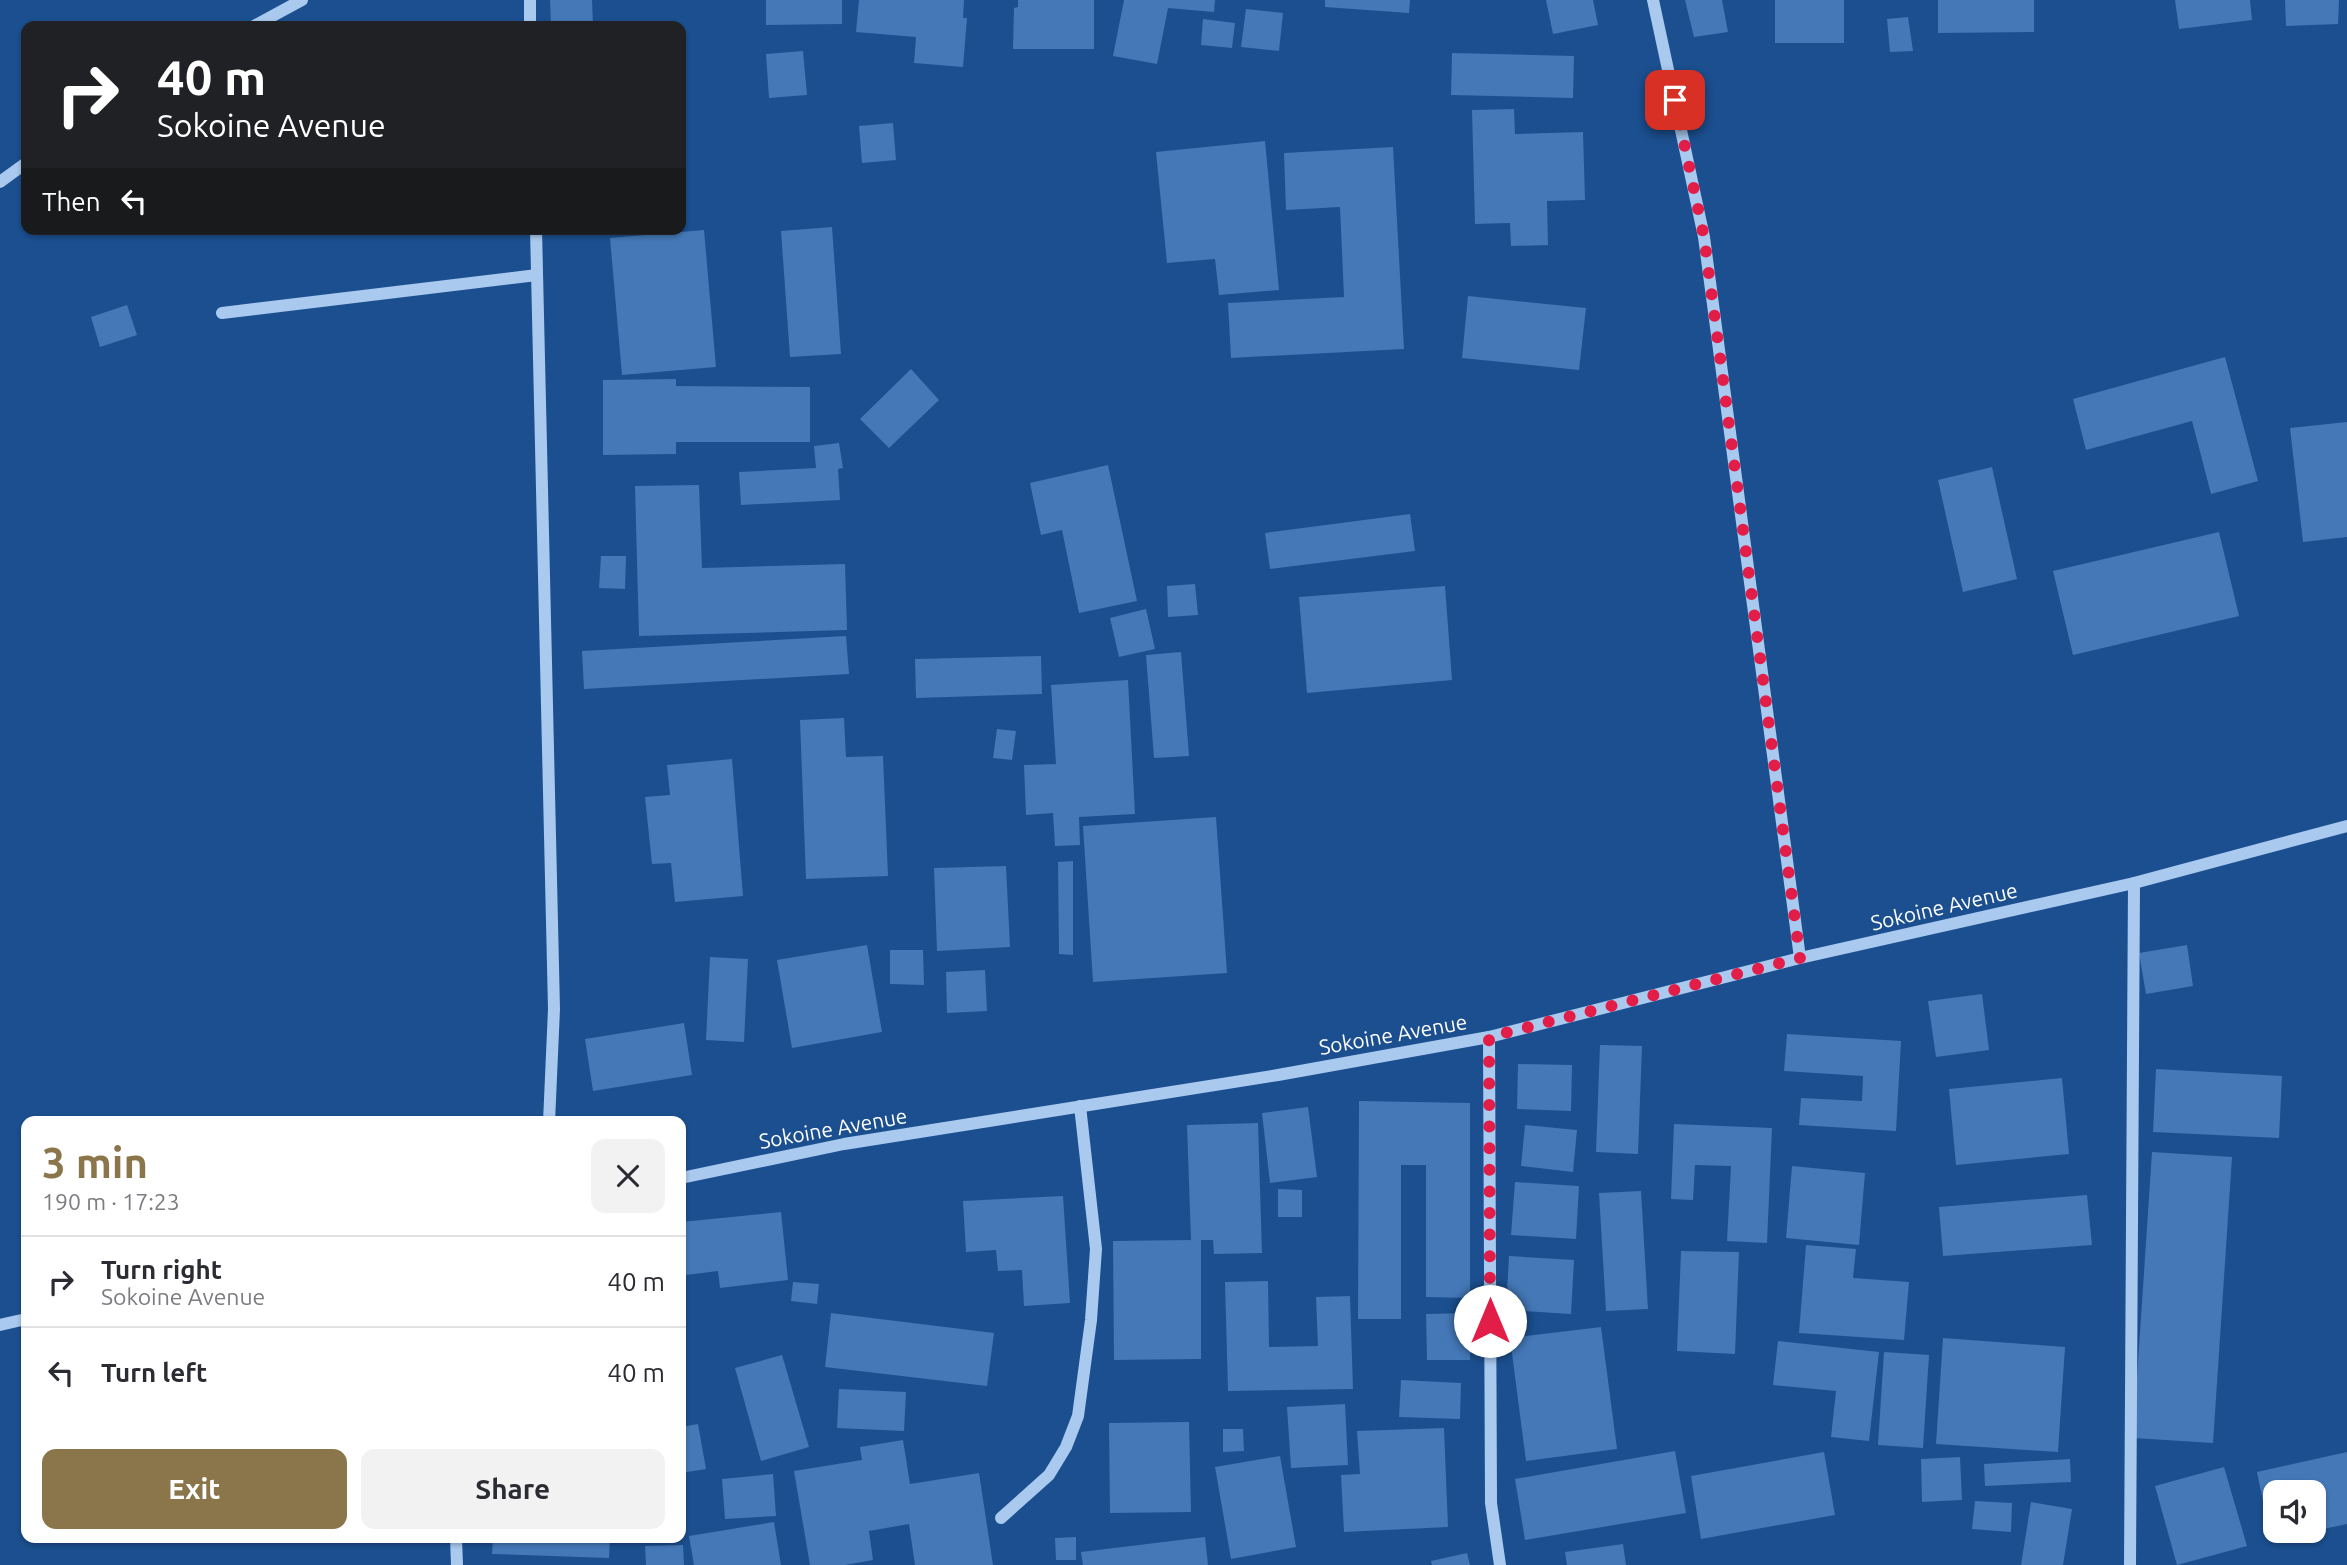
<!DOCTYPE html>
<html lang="en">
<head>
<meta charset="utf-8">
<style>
  body { margin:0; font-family:Ubuntu,sans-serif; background:#f2f2f3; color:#2b2b33; height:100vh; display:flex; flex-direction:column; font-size:26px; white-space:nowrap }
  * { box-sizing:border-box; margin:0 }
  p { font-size:23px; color:#7c7c81 }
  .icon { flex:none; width:38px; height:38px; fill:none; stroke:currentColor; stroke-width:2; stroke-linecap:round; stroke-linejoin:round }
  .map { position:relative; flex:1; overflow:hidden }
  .panel { position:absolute; left:21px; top:1116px; width:665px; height:427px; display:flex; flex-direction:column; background:#fff; border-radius:14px; box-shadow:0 2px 5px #0004 }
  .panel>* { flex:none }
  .banner { position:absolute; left:21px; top:21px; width:665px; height:214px; border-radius:14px; box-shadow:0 2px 5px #0004; background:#202124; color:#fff; overflow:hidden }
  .buttons { position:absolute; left:2263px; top:1480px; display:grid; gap:14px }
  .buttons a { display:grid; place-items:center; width:63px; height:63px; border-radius:14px; background:#fff; box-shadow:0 2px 5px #0004; font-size:35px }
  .pin { position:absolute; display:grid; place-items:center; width:60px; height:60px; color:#fff; margin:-30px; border-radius:14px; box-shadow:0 4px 10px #0006 }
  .me { position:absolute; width:77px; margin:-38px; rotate:0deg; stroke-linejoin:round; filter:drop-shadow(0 0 5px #0008) }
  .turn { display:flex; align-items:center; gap:24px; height:147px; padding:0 21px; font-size:32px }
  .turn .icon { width:91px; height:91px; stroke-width:2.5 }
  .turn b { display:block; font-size:49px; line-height:60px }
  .then { display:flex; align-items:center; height:66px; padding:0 21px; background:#0003; gap:14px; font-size:26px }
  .round { display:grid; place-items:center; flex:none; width:74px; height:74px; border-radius:14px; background:#f2f2f3 }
  .headline { display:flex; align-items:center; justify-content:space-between; height:119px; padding:0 21px }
  h1 { font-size:42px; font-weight:700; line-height:52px; color:#8a764a }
  .cta { display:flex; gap:14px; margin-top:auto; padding:14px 21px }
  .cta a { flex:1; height:80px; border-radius:14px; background:#8a764a; color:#fff; font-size:28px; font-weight:700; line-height:80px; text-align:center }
  .cta a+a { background:#f2f2f3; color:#2b2b33 }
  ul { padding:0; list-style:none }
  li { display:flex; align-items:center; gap:21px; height:91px; padding:0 21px; border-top:2px solid #e1e1e2 }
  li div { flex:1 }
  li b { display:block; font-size:26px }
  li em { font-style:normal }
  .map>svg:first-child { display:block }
  .building { fill:#4478b7 }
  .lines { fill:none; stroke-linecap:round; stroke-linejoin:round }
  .minor { stroke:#a9c9ee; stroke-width:12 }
  .route { stroke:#e11d48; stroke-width:12; stroke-dasharray:0 21.6 }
  .labels { text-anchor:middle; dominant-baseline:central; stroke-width:5; stroke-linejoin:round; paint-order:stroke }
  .street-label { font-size:21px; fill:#fff; stroke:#1b4f8f }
</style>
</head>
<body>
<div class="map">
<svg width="2347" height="1565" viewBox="0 0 2347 1565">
  <rect width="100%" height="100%" fill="#1b4f8f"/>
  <g class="building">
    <polygon points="550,0 592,0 593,26 551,26"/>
    <polygon points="766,0 842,0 842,24 766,25"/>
    <polygon points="859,0 964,0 963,18 967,18 963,67 914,63 916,37 856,32"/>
    <polygon points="1018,0 1094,0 1094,49 1013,49 1014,8 1018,7"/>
    <polygon points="1124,0 1215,0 1214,12 1168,8 1157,64 1113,56"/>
    <polygon points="1325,0 1410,0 1409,13 1325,7"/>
    <polygon points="1546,0 1593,0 1598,25 1553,34"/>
    <polygon points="1685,0 1722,0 1728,32 1694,37"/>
    <rect x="1775" y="0" width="69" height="43"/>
    <polygon points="1938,0 2034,0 2034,32 1938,33"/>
    <polygon points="2175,0 2250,0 2252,20 2179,29"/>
    <polygon points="2285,0 2339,0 2338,24 2286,26"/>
    <polygon points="1246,9 1283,13 1279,51 1241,47"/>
    <polygon points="1908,17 1913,51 1890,52 1887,19"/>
    <polygon points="1203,19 1235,23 1232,48 1201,45"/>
    <polygon points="803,51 807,95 769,98 766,54"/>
    <polygon points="1452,53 1574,56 1573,98 1451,95"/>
    <polygon points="1514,109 1515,134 1583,132 1585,200 1547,201 1548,245 1511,246 1510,223 1475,224 1472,110"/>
    <polygon points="893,123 896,160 862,163 859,126"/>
    <polygon points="1265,141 1279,290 1219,295 1215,259 1167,263 1156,152"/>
    <polygon points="1393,147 1404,349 1231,358 1228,303 1344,297 1340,207 1286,210 1284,153"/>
    <polygon points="832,227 841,354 790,357 781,231"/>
    <polygon points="704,230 716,367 622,375 610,238"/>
    <polygon points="1468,296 1586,308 1579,370 1462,358"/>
    <polygon points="127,305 137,335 100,347 91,317"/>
    <polygon points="2225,357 2258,481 2211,494 2192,421 2086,450 2073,399"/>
    <polygon points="911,369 939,400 889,448 860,419"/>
    <polygon points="676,379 676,386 810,387 810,442 676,442 676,454 603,455 603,380"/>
    <polygon points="2347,422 2347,537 2303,542 2290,428"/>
    <polygon points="839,443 843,468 838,469 840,500 741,505 739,472 816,468 814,446"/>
    <polygon points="1108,465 1137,601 1079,613 1062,530 1041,535 1030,483"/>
    <polygon points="1992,467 2017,579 1963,592 1938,480"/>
    <polygon points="699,485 702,568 845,564 847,630 639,636 635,486"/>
    <polygon points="1410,514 1415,551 1270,569 1265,533"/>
    <polygon points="2219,532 2239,616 2073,655 2053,571"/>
    <polygon points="601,556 626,556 625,589 599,588"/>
    <polygon points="1195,584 1198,615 1168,617 1167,586"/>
    <polygon points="1445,586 1452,680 1307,693 1299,597"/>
    <polygon points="1146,609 1155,649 1119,657 1110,618"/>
    <polygon points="846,636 849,674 584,689 582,651"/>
    <polygon points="1181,652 1189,756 1154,758 1146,655"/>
    <polygon points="1041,656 1042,694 916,698 915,659"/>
    <polygon points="1128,680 1135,814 1079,817 1080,845 1055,846 1053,813 1026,815 1024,765 1056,764 1051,685"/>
    <polygon points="844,718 846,757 883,756 888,876 806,879 800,720"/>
    <polygon points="997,729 1016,731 1012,760 993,758"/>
    <polygon points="732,759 743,896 675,902 671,863 652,864 645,797 670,795 667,765"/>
    <polygon points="1216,817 1227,973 1093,982 1083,826"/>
    <polygon points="1073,861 1073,955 1059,954 1058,862"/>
    <polygon points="1006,866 1010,947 937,951 934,868"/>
    <polygon points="867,945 882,1032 792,1048 777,960"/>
    <polygon points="2187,945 2193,986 2146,994 2139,953"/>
    <polygon points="890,950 923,950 924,985 890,984"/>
    <polygon points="710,957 748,959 744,1042 706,1040"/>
    <polygon points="985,970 987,1011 947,1013 946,972"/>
    <polygon points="1982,994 1989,1050 1936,1057 1928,1001"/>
    <polygon points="684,1023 692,1075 593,1091 585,1039"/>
    <polygon points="1787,1034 1901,1041 1896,1131 1799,1125 1801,1098 1862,1101 1863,1076 1784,1071"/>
    <polygon points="1600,1045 1642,1046 1638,1154 1596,1152"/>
    <polygon points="1518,1064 1572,1065 1571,1111 1517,1109"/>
    <polygon points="2156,1069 2282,1076 2279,1138 2153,1132"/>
    <polygon points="2062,1078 2069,1154 1956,1165 1949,1089"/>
    <polygon points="1359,1101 1470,1103 1470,1298 1426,1297 1426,1165 1401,1165 1401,1319 1358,1319"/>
    <polygon points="1308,1107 1317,1177 1270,1183 1262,1113"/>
    <polygon points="1258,1123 1262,1253 1214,1254 1213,1240 1201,1240 1201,1359 1114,1360 1113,1241 1191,1240 1187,1125"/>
    <polygon points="1674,1124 1772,1128 1767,1243 1727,1241 1731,1166 1695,1165 1693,1200 1671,1199"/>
    <polygon points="1525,1125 1577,1130 1573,1172 1521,1166"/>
    <polygon points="2152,1152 2232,1157 2213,1443 2133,1438"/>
    <polygon points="1792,1166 1865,1173 1859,1245 1786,1238"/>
    <polygon points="1515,1182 1579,1186 1576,1239 1511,1235"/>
    <polygon points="1278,1189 1302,1190 1302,1217 1278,1217"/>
    <polygon points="1641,1191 1648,1309 1606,1311 1599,1193"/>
    <polygon points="2087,1195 2092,1245 1943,1256 1939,1207"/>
    <polygon points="1063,1196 1070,1303 1024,1306 1022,1270 998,1271 996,1250 966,1252 963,1201"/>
    <polygon points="781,1212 788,1280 720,1288 718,1271 686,1275 681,1222"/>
    <polygon points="1806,1245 1856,1249 1853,1278 1909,1282 1904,1340 1799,1333"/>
    <polygon points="1681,1251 1739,1252 1735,1354 1677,1351"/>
    <polygon points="1509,1256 1574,1260 1571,1314 1506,1310"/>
    <polygon points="1268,1281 1269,1347 1318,1346 1316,1297 1350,1296 1353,1389 1228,1391 1225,1282"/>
    <polygon points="793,1282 819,1284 817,1304 791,1301"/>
    <polygon points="831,1313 994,1333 987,1386 825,1367"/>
    <polygon points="1471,1313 1470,1360 1427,1360 1426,1314"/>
    <polygon points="1601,1327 1617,1449 1526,1461 1510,1338"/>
    <polygon points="1943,1338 2065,1347 2058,1452 1936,1444"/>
    <polygon points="1778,1341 1879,1352 1869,1441 1831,1437 1836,1391 1773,1385"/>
    <polygon points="1884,1352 1929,1355 1923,1448 1878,1445"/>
    <polygon points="782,1355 809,1447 761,1461 735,1368"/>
    <polygon points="1401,1380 1461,1383 1460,1419 1399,1417"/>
    <polygon points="839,1389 906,1392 904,1431 837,1428"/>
    <polygon points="1345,1404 1348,1465 1291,1468 1287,1407"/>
    <polygon points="1189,1422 1191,1512 1110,1513 1109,1423"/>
    <polygon points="698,1424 706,1469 681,1473 681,1427"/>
    <polygon points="1444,1428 1448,1527 1344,1532 1341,1475 1360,1474 1357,1431"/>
    <polygon points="1223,1429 1243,1429 1244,1451 1223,1452"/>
    <polygon points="903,1440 910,1484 979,1473 993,1565 915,1565 909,1524 869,1531 873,1560 845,1565 810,1565 794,1471 862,1460 860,1447"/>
    <polygon points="1675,1451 1686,1513 1525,1540 1515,1479"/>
    <polygon points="1824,1452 1835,1515 1701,1539 1691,1476"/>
    <polygon points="2347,1452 2347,1524 2314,1531 2314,1493 2275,1493 2275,1531 2309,1532 2271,1541 2257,1472"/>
    <polygon points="1280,1456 1296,1547 1231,1559 1215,1467"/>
    <polygon points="1960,1457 1962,1500 1922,1502 1921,1459"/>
    <polygon points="2070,1459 2071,1482 1985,1486 1984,1464"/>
    <polygon points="2224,1467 2247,1546 2177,1565 2155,1486"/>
    <polygon points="773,1474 776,1516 725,1519 722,1479"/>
    <polygon points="1975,1501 2012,1503 2011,1532 1972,1529"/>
    <polygon points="2031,1502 2072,1509 2063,1565 2021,1565"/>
    <polygon points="774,1522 781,1565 694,1565 689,1536"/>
    <polygon points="1076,1537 1076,1560 1056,1560 1055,1538"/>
    <polygon points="1205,1537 1208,1565 1083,1565 1081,1552"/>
    <polygon points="493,1538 610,1538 609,1558 492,1554"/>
    <polygon points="1623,1544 1626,1565 1567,1565 1565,1552"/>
    <polygon points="683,1545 684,1565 646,1565 645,1546"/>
    <polygon points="1467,1553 1470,1565 1432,1565 1431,1561"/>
  </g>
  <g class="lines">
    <g class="minor">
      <polyline points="530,0 530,26"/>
      <polyline points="1653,0 1704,237 1800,958"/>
      <polyline points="254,26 302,0"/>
      <polyline points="0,182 26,163"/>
      <polyline points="536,229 554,1009 549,1122"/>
      <polyline points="222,313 537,275"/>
      <polyline points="1489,1037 1491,1503 1500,1565"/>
      <polyline points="681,1178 844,1144 1278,1075 1489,1037 1800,958 2134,883 2347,826"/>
      <polyline points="0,1325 26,1319"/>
      <polyline points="1001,1518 1049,1475 1066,1447 1078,1416 1091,1320 1096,1249 1080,1106"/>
      <polyline points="456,1538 457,1565"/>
      <polyline points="2130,1565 2134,883"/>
    </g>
  </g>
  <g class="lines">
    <polyline class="route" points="1490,1321 1489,1037 1800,958 1704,237 1675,100"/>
  </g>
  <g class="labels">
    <g class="street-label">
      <text transform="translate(1944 906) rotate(-13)">Sokoine Avenue</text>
      <text transform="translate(1393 1034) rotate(-10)">Sokoine Avenue</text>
      <text transform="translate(833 1128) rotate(-10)">Sokoine Avenue</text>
    </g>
  </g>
</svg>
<div class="buttons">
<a><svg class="icon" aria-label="sound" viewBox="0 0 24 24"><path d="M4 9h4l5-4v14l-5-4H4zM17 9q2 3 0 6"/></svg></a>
</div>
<div class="pin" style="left:1675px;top:100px;background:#d93025"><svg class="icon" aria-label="arrive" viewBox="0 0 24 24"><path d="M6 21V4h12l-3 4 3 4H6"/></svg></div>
<svg class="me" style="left:1490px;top:1321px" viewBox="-20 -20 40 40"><circle r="19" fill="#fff"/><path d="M0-13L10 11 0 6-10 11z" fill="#e11d48"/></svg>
<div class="banner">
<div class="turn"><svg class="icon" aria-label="right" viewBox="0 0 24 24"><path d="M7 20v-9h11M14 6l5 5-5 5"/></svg><div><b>40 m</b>Sokoine Avenue</div></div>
<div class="then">Then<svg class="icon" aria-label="left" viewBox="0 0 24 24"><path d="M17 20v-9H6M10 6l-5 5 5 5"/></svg></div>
</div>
<section class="panel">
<div class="headline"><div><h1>3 min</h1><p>190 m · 17:23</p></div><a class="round"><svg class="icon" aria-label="close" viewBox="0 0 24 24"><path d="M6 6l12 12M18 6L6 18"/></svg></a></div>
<ul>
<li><svg class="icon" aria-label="right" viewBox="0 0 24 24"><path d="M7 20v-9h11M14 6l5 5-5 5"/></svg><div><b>Turn right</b><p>Sokoine Avenue</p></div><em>40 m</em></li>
<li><svg class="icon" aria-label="left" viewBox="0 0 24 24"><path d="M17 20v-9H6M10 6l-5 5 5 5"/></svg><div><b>Turn left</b></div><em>40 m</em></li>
</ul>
<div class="cta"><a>Exit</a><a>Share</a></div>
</section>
</div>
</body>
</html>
